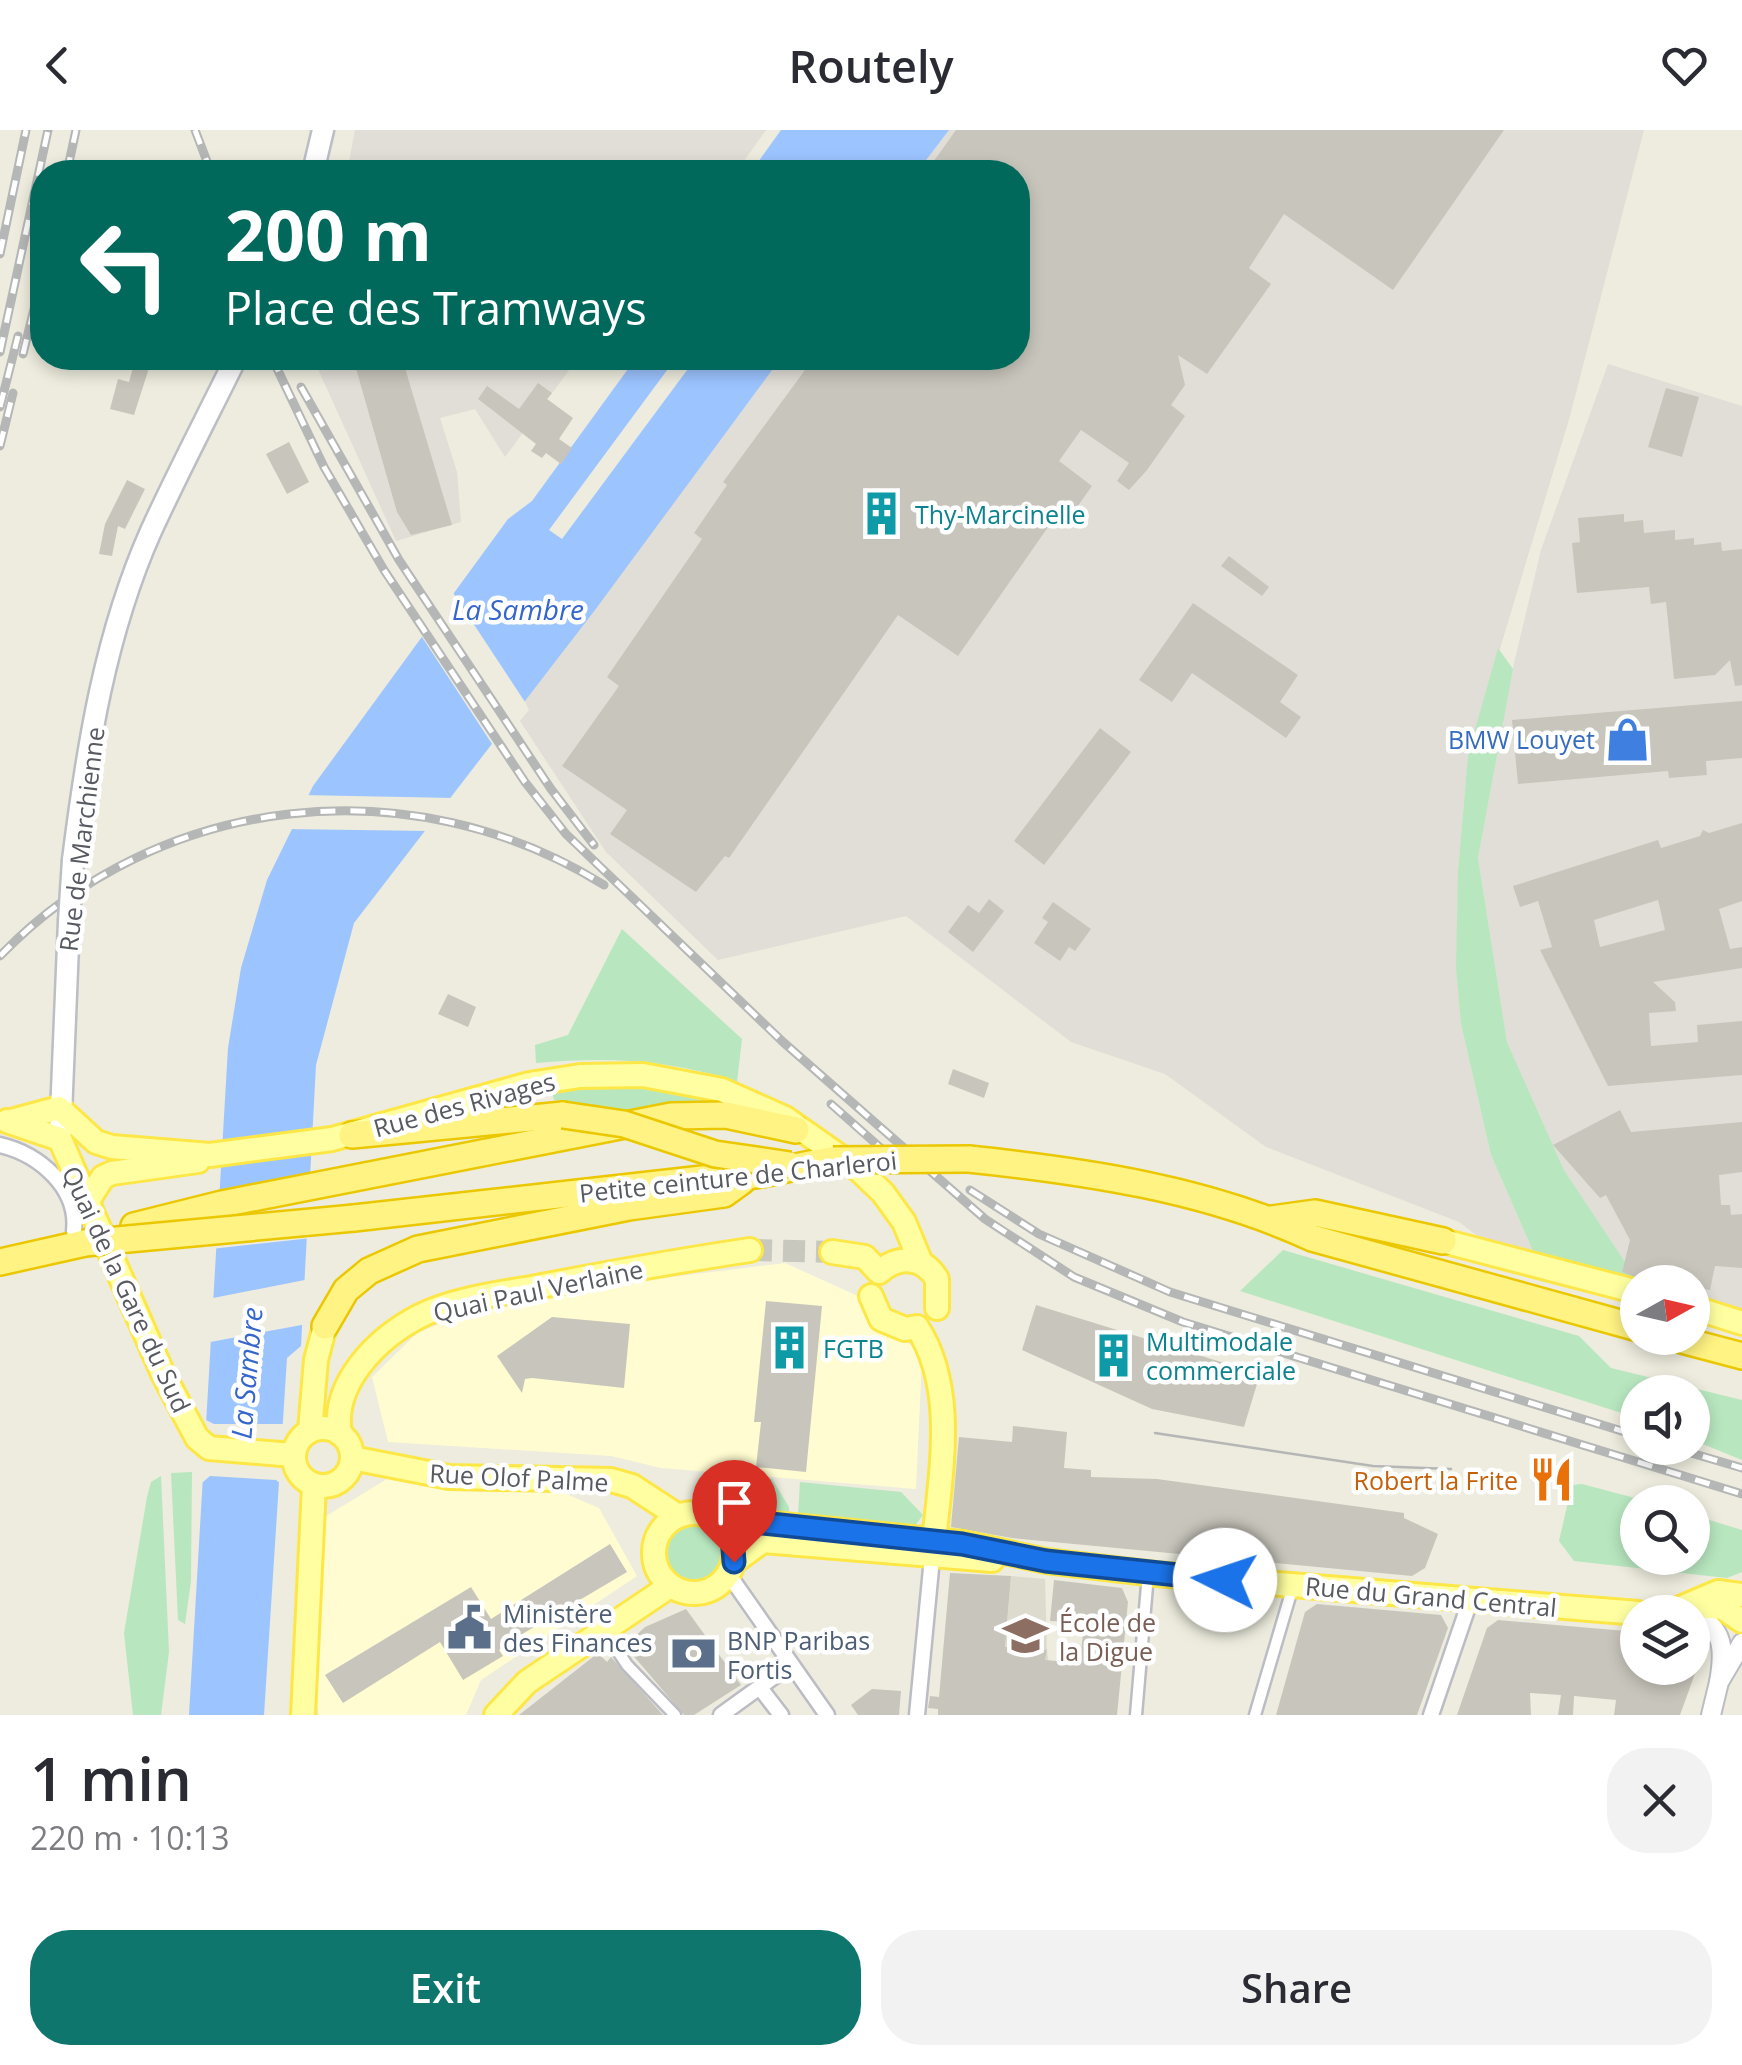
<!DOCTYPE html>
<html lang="en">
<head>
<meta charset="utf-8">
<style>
  body { margin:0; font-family:"Open Sans",sans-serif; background:#f2f2f3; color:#2b2b33; height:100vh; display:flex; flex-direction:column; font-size:38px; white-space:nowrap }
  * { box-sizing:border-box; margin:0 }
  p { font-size:32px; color:#7c7c81 }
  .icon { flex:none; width:55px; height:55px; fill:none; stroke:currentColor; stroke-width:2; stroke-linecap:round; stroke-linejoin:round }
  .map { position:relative; height:1585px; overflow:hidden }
  .sheet { display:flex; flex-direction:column; background:#fff; flex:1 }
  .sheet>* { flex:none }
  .banner { position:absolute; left:30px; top:30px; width:1000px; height:210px; border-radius:40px; box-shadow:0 5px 15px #0003; background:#00695c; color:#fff; overflow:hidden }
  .needle { width:65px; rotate:82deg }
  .controls { position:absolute; left:1620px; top:1135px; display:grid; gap:20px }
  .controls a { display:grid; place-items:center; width:90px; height:90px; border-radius:50%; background:#fff; box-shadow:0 5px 15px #0003; font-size:50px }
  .pin { position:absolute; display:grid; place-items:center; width:85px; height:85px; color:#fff; margin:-102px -42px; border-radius:50% 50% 50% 0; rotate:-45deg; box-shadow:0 0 10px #0007 }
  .pin .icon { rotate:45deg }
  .me { position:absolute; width:110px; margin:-55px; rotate:274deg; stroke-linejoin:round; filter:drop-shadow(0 0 8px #0008) }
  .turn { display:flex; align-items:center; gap:35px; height:210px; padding:0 30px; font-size:45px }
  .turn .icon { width:130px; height:130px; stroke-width:2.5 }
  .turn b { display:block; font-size:70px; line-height:85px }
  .round { display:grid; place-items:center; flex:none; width:105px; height:105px; border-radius:40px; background:#f2f2f3 }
  .summary { display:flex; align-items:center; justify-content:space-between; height:170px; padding:0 30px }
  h1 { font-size:60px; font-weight:600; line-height:75px }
  .cta { display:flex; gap:20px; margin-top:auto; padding:20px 30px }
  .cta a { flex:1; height:115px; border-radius:40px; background:#0f766e; color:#fff; font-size:40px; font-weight:600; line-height:115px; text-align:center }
  .cta a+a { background:#f2f2f3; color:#2b2b33 }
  header { display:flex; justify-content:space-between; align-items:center; height:130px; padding:0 30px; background:#fff; font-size:45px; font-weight:600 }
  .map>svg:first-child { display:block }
  .commercial { fill:#fffcd1 }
  .industrial { fill:#e0ded6 }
  .education { fill:#dcdbcd }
  .green { fill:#b8e7bf }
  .water { fill:#9cc4ff }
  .pier { fill:#edecde }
  .building { fill:#c8c6bc; fill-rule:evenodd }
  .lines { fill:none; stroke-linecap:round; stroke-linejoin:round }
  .primary-tunnel { stroke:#c8c8bf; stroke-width:22; stroke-dasharray:22 11; stroke-linecap:butt }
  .pedestrian-casing { stroke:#bcbdc4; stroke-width:15 }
  .minor-casing { stroke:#bcbdc4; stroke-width:19 }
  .tertiary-casing { stroke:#bcbdc4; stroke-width:22 }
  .secondary-casing { stroke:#bcbec6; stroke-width:25 }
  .primary-casing { stroke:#fde747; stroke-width:28 }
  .motorway-casing { stroke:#ebc700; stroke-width:30 }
  .pedestrian { stroke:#fff; stroke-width:10 }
  .minor { stroke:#fff; stroke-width:14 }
  .tertiary { stroke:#fff; stroke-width:18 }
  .secondary { stroke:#fff; stroke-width:20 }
  .primary { stroke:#ffffa1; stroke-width:22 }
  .motorway { stroke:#fff383; stroke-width:25 }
  .tram { stroke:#b5b6b6; stroke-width:2.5 }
  .rail-casing { stroke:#b5b6b6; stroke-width:9 }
  .rail { stroke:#fff; stroke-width:5; stroke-dasharray:15; stroke-linecap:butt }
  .secondary-bridge-casing { stroke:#bcbec6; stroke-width:25; stroke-linecap:butt }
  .motorway-bridge-casing { stroke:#ebc700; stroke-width:30; stroke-linecap:butt }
  .secondary-bridge { stroke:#fff; stroke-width:20 }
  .motorway-bridge { stroke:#fff383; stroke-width:25 }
  .route-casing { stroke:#114b97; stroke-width:25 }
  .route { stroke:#1a73e8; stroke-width:18 }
  .labels { text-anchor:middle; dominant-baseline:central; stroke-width:9; stroke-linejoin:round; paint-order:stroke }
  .culture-label { font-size:25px; fill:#0d838f; stroke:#fff; text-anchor:start }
  .shop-label { font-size:25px; fill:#366cbe; stroke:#fff; text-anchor:end }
  .street-label { font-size:25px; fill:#585a61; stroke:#fff }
  .food-label { font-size:25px; fill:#c56008; stroke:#fff; text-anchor:end }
  .service-label { font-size:25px; fill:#4e5e75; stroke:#fff; text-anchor:start }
  .education-label { font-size:25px; fill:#785e54; stroke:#fff; text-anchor:start }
  .water-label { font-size:28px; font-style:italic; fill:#3566cc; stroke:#fff }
</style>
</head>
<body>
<header><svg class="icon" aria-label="back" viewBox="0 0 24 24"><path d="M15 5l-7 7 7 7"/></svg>Routely<svg class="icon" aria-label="heart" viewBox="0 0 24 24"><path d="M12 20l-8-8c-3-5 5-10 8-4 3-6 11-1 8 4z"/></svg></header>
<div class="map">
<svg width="1742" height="1585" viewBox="0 0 1742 1585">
  <rect width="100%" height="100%" fill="#edecde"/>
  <g class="commercial">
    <polygon points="785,1133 858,1166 869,1193 911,1215 922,1229 916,1359 661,1338 611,1326 388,1312 372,1247 417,1203 459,1186 638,1151"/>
    <polygon points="387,1349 450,1361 564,1363 599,1378 637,1446 481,1550 466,1585 319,1585 315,1566 318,1391"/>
  </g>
  <g class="industrial">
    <polygon points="355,0 766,0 736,42 347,42"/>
    <polygon points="949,0 1644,0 1570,286 1468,625 1458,741 1461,894 1491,1025 1536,1128 1492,1117 1459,1092 1266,1017 1165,944 1071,912 906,786 718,830 606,722 520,591 529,580 524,571 781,228 1018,228 1018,42 917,42"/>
    <polygon points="313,228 578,228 505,327 475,279 440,288 457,342 461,392 396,411"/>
    <polygon points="1608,234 1742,276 1742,1186 1693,1170 1692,1152 1637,1150 1564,1040 1507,912 1478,728 1511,546 1541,420"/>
  </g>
  <polygon class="education" points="1011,1446 1045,1449 1047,1522 1058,1585 1004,1532"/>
  <g class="green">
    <polygon points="1498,518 1513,539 1478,728 1507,912 1564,1040 1637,1150 1536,1128 1491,1025 1461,894 1456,837 1458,741 1468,625"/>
    <path d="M622,799L742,909L737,952C669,929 607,927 536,933L535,915L568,905Z"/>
    <polygon points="612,950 731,970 729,975 693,973 632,984 554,970 551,958"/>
    <polygon points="1283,1120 1579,1206 1611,1238 1742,1270 1742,1330 1693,1310 1692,1262 1638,1262 1637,1288 1240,1161"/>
    <polygon points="192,1342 191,1451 185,1494 178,1490 171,1343"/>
    <polygon points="722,1345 772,1349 789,1377 789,1384 742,1380 718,1370 713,1361"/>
    <polygon points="161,1346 169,1522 161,1585 133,1585 124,1503 147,1367 151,1352"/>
    <polygon points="800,1352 901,1362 923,1385 914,1397 906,1397 798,1385"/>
    <polygon points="1582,1354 1650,1372 1638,1372 1638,1428 1692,1428 1693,1385 1742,1400 1742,1442 1727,1448 1574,1431 1559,1411 1572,1355"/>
    <circle cx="696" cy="1424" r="30"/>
  </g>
  <g class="water">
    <polygon points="781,0 949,0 917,42 751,42"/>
    <polygon points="636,228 676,228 549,400 562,409 696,228 781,228 595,480 354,793 316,935 301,1216 287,1228 264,1585 189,1585 228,918 241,838 267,750 313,656 508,389 532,371"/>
  </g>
  <g class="pier">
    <polygon points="450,458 527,575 494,617 418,501"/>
    <polygon points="302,665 454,668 429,701 284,699"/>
    <polygon points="214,1065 314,1072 312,1108 211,1119"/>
    <polygon points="310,1149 307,1194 205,1213 208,1169"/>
    <polygon points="200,1287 214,1294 287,1294 284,1356 276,1350 210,1346 196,1358"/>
  </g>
  <g class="building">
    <polygon points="956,0 1504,0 1393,160 1284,84 1249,138 1271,154 1207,244 1178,225 1185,255 1171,275 1185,286 1147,340 1129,360 1117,351 1129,333 1081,300 1059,331 1092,356 1070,387 1060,380 958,526 898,485 729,728 725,726 696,762 610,704 627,680 562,636 619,556 607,547 702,409 694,403 727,355 723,352 813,229 825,233 828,228 1018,228 1018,42 926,42"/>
    <polygon points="353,228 402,228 452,395 411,405 397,382"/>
    <polygon points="134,234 149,238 134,285 110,279 118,249 129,252"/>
    <polygon points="538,253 552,263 547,269 573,288 559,309 572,318 561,334 546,323 542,328 531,321 536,314 478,269 487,256 519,279"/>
    <polygon points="1666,258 1699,267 1682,327 1648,317"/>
    <polygon points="289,312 309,352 287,364 266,324"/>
    <polygon points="127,350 145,359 125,399 118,396 112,426 99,424 105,394"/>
    <polygon points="1624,384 1624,392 1643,390 1644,403 1675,400 1675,410 1694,408 1694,415 1721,412 1722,421 1742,419 1742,555 1735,556 1730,530 1715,545 1674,549 1666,472 1651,474 1649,457 1577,463 1572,413 1580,412 1578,388"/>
    <polygon points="1229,426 1269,457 1262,466 1221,436"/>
    <polygon points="1193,473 1298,545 1280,572 1301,587 1286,608 1192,543 1172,572 1139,550"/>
    <polygon points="1742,571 1742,628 1706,631 1707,645 1669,648 1668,641 1518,654 1512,590"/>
    <polygon points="1100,598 1131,622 1044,735 1014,711"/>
    <path d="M1742,693V771L1719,779L1730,819L1742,817V838L1653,852L1675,872L1676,881L1649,883L1651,916L1698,912L1697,895L1742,891V945L1608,956L1540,820L1552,817L1538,771L1520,777L1513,756L1658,710L1661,718L1700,706L1703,700L1709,703ZM1658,770L1665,800L1600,817L1594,790Z"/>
    <polygon points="989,769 1004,781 973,822 948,802 968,775 979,783"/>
    <polygon points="1053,772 1091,799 1075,821 1069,817 1060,831 1034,813 1048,792 1042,788"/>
    <polygon points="448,864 476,877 468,897 438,884"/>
    <polygon points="953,939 989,953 984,968 948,954"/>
    <polygon points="1620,980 1631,1002 1742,992 1742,1042 1719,1045 1721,1075 1730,1075 1731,1085 1742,1084 1742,1138 1715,1136 1710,1160 1704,1159 1702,1165 1692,1162 1692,1152 1649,1152 1622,1142 1630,1110 1606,1065 1600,1068 1553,1015"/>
    <polygon points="766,1171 822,1176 806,1342 756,1337 761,1292 754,1292"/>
    <polygon points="1036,1175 1260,1244 1244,1297 1152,1279 1022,1220"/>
    <polygon points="552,1187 630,1194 624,1258 532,1248 525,1249 522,1263 497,1226"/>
    <polygon points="1013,1296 1067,1302 1064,1338 1091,1340 1091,1347 1157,1349 1404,1383 1404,1388 1438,1404 1425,1438 1412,1446 1012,1408 951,1397 959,1307 1012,1312"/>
    <polygon points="610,1414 627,1442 507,1513 499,1520 503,1526 463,1550 440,1512 343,1573 325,1545 471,1457 491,1489"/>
    <polygon points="950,1443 1011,1446 1005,1517 1047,1520 1045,1530 1080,1533 1084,1493 1050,1491 1054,1450 1122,1458 1128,1472 1117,1585 938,1585 938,1579 928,1578 930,1566 939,1567"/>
    <polygon points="1317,1474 1441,1485 1448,1498 1417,1585 1276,1585 1305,1482"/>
    <polygon points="686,1479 741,1555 694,1585 684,1585 625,1516 645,1497"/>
    <polygon points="1498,1490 1638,1502 1638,1538 1697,1538 1680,1585 1614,1585 1616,1570 1574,1566 1573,1585 1558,1585 1561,1565 1530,1563 1531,1585 1457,1585 1487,1498"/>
    <polygon points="598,1523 607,1532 611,1527 663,1585 519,1585"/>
    <polygon points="872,1559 901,1561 899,1585 858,1585 851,1575"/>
  </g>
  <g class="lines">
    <polyline class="primary-tunnel" points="750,1120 832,1122"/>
    <defs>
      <g id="pedestrian">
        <polyline points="605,1502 627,1535 675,1585"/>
        <polyline points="1136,1585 1148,1444"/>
        <polyline points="1255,1585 1293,1456"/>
      </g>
      <g id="minor">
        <path d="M0,1015C39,1024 79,1058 74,1101"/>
        <polyline points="729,1445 827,1585"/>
        <polyline points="761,1559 781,1585"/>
        <polyline points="721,1585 790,1535"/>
        <polyline points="917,1585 932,1428"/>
        <polyline points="1431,1585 1470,1471"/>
      </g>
      <g id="tertiary">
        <path d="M1692,1487C1726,1494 1724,1524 1719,1552"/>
        <polyline points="1711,1585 1719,1552 1742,1513"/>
      </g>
      <g id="secondary">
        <polyline points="313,42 323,0"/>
        <path d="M73,730C87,618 105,504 151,401C178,342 208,285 236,228"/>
        <polyline points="60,1009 69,791"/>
      </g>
      <g id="primary">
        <polyline points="7,991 60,1009 163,1244 197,1308 209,1318 293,1325"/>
        <polyline points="11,991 59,978 96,1012 112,1017 210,1025 332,1009 529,954 580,946 643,945 722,960 785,988 859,1040 883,1063 904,1092 921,1133"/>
        <polyline points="87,1072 103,1047 112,1043 198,1031"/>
        <polyline points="1443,1111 1638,1162"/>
        <path d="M832,1122L865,1127L879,1142C899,1125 923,1126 937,1149V1178"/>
        <path d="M871,1166L881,1189L905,1199L917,1197C959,1262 939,1349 933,1423"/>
        <polyline points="1692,1177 1742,1193"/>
        <circle cx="323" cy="1327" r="29"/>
        <polyline points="310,1301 316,1230 325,1196"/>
        <path d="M340,1304C331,1254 377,1208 420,1186C452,1170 495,1164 531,1158C604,1144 676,1131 750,1120"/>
        <polyline points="352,1328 449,1347 611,1350 632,1356 678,1386"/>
        <circle cx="694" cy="1423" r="40"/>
        <polyline points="715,1388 963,1413 1046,1431 1156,1444 1638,1483"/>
        <polyline points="734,1432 763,1411 992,1430"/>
        <polyline points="1694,1476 1723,1478 1742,1491"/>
        <polyline points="1671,1482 1718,1462 1742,1465"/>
        <polyline points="303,1585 314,1355"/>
        <polyline points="496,1585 527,1552 670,1456"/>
      </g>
      <g id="motorway">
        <polyline points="352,1005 563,985"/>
        <path d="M969,1029C1084,1041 1207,1059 1312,1108L1638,1198"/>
        <path d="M354,1088L720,1047C758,1049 795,1035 833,1030"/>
        <polyline points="1272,1089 1315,1083 1443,1111"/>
        <polyline points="134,1096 222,1074 671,986 726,985 796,1000"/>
        <polyline points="0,1132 85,1113"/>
        <polyline points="325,1196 346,1160 369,1141 418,1119 629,1077 724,1064 742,1051"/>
        <polyline points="1674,1208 1742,1226"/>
      </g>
    </defs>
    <use href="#pedestrian" class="pedestrian-casing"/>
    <use href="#minor" class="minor-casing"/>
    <use href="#tertiary" class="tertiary-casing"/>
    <use href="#secondary" class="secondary-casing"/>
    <use href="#primary" class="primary-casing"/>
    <use href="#motorway" class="motorway-casing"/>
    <use href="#pedestrian" class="pedestrian"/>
    <use href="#minor" class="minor"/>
    <use href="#tertiary" class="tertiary"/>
    <use href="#secondary" class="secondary"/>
    <use href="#primary" class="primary"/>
    <use href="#motorway" class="motorway"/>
    <g class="tram">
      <polyline points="1155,1303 1373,1336 1451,1339"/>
      <polyline points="1387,1347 1444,1360"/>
    </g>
    <defs>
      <g id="rail">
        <polyline points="195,0 211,42"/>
        <polyline points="67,42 76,0"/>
        <polyline points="0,124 26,0"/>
        <polyline points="0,222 48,0"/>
        <polyline points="23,224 42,146"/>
        <polyline points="272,228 324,337 384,440 525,652 566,704 783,912 985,1089 1074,1147 1183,1192 1742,1364"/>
        <polyline points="301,257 399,430 551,659 594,715"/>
        <polyline points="0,277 18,206"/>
        <polyline points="0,316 13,263"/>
        <path d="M0,826C158,662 412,635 604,755"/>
        <polyline points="831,974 883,1020"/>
        <polyline points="970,1060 1039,1104 1170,1162 1638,1306"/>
        <polyline points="1674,1318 1742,1338"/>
      </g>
    </defs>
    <use href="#rail" class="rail-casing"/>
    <use href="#rail" class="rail"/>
    <defs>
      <polyline id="secondary-bridge" points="69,791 73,730"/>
      <g id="motorway-bridge">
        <polyline points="563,985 624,994 715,1024 790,1035"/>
        <polyline points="833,1030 969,1029"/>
        <polyline points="85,1113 354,1088"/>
      </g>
    </defs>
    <use href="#secondary-bridge" class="secondary-bridge-casing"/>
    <use href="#motorway-bridge" class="motorway-bridge-casing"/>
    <use href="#secondary-bridge" class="secondary-bridge"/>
    <use href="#motorway-bridge" class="motorway-bridge"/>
  </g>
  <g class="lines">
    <defs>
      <polyline id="route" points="734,1432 732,1407 715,1388 962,1414 1046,1431 1225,1450"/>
    </defs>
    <use href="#route" class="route-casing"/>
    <use href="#route" class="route"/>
  </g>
  <defs>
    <symbol id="building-bare" viewBox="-9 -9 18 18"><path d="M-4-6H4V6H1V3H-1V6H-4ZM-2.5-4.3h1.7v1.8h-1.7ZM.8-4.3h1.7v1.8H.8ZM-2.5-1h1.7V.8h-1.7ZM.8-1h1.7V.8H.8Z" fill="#0f9aa8" stroke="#fff" stroke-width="2.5" paint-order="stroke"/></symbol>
    <symbol id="shop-bare" viewBox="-9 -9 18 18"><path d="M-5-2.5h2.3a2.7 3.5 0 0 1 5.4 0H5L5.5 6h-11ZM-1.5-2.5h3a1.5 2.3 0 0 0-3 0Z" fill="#3f7fe0" stroke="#fff" stroke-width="2.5" paint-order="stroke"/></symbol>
    <symbol id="restaurant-bare" viewBox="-9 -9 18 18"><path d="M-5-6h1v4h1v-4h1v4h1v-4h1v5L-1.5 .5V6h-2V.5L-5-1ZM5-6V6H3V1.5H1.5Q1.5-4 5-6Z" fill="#e8710a" stroke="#fff" stroke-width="2.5" paint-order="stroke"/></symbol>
    <symbol id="civic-bare" viewBox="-9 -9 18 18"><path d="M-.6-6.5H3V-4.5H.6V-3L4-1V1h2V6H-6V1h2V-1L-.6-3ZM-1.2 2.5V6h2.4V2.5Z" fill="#5c6f8a" stroke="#fff" stroke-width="2.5" paint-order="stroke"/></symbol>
    <symbol id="school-bare" viewBox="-9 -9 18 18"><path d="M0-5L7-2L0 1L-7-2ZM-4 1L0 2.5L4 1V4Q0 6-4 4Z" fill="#8d6e63" stroke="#fff" stroke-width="2.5" paint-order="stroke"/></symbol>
    <symbol id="bank-bare" viewBox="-9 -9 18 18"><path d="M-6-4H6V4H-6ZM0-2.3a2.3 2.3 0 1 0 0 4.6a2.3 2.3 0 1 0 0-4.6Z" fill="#5c6f8a" stroke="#fff" stroke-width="2.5" paint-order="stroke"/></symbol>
  </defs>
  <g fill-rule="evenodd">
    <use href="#building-bare" x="850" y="352" width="63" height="63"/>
    <use href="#shop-bare" x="1596" y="578" width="63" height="63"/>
    <use href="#building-bare" x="758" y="1186" width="63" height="63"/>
    <use href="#building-bare" x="1082" y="1194" width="63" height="63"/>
    <use href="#restaurant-bare" x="1520" y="1318" width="63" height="63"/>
    <use href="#civic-bare" x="438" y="1466" width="63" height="63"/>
    <use href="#school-bare" x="994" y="1474" width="63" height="63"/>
    <use href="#bank-bare" x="662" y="1492" width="63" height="63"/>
  </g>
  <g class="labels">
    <g class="culture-label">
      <text x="915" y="384">Thy-Marcinelle</text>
      <text x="1146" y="1211">Multimodale<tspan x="1146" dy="29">commerciale</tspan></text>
      <text x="823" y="1218">FGTB</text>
    </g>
    <g class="shop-label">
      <text x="1595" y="609">BMW Louyet</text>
    </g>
    <g class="street-label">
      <text transform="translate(81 709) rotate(-83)">Rue de Marchienne</text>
      <text transform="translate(464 974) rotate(-15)">Rue des Rivages</text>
      <text transform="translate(738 1046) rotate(-6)">Petite ceinture de Charleroi</text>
      <text transform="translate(127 1159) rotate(65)">Quai de la Gare du Sud</text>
      <text transform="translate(538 1160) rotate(-12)">Quai Paul Verlaine</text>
      <text transform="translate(519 1347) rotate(3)">Rue Olof Palme</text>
      <text transform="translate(1431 1466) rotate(5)">Rue du Grand Central</text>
    </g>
    <g class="food-label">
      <text x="1518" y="1350">Robert la Frite</text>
    </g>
    <g class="service-label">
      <text x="503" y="1483">Ministère<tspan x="503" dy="29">des Finances</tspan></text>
      <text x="727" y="1510">BNP Paribas<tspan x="727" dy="29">Fortis</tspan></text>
    </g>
    <g class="education-label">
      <text x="1059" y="1492">École de<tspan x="1059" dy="29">la Digue</tspan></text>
    </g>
    <g class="water-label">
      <text x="518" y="479">La Sambre</text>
      <text transform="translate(246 1243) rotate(-85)">La Sambre</text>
    </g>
  </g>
</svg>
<div class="controls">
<a><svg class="needle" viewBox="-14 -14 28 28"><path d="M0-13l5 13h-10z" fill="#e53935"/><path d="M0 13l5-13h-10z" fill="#7c7c81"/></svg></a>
<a><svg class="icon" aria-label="sound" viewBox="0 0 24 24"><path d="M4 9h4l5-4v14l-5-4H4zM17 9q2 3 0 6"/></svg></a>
<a><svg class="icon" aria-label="search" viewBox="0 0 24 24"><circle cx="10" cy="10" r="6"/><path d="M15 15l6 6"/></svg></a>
<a><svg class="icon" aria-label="layers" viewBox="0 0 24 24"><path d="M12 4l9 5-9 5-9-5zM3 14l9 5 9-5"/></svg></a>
</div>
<div class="pin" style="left:734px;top:1432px;background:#d93025"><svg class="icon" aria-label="arrive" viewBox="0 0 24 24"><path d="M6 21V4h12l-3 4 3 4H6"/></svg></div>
<svg class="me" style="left:1225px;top:1450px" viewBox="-20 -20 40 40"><circle r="19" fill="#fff"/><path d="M0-13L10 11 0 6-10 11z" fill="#1a73e8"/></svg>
<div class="banner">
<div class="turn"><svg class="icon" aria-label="left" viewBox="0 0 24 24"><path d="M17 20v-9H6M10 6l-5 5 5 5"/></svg><div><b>200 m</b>Place des Tramways</div></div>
</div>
</div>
<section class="sheet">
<div class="summary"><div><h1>1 min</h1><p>220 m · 10:13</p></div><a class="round"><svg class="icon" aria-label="close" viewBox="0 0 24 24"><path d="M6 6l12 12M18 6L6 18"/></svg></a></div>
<div class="cta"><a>Exit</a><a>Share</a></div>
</section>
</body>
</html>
